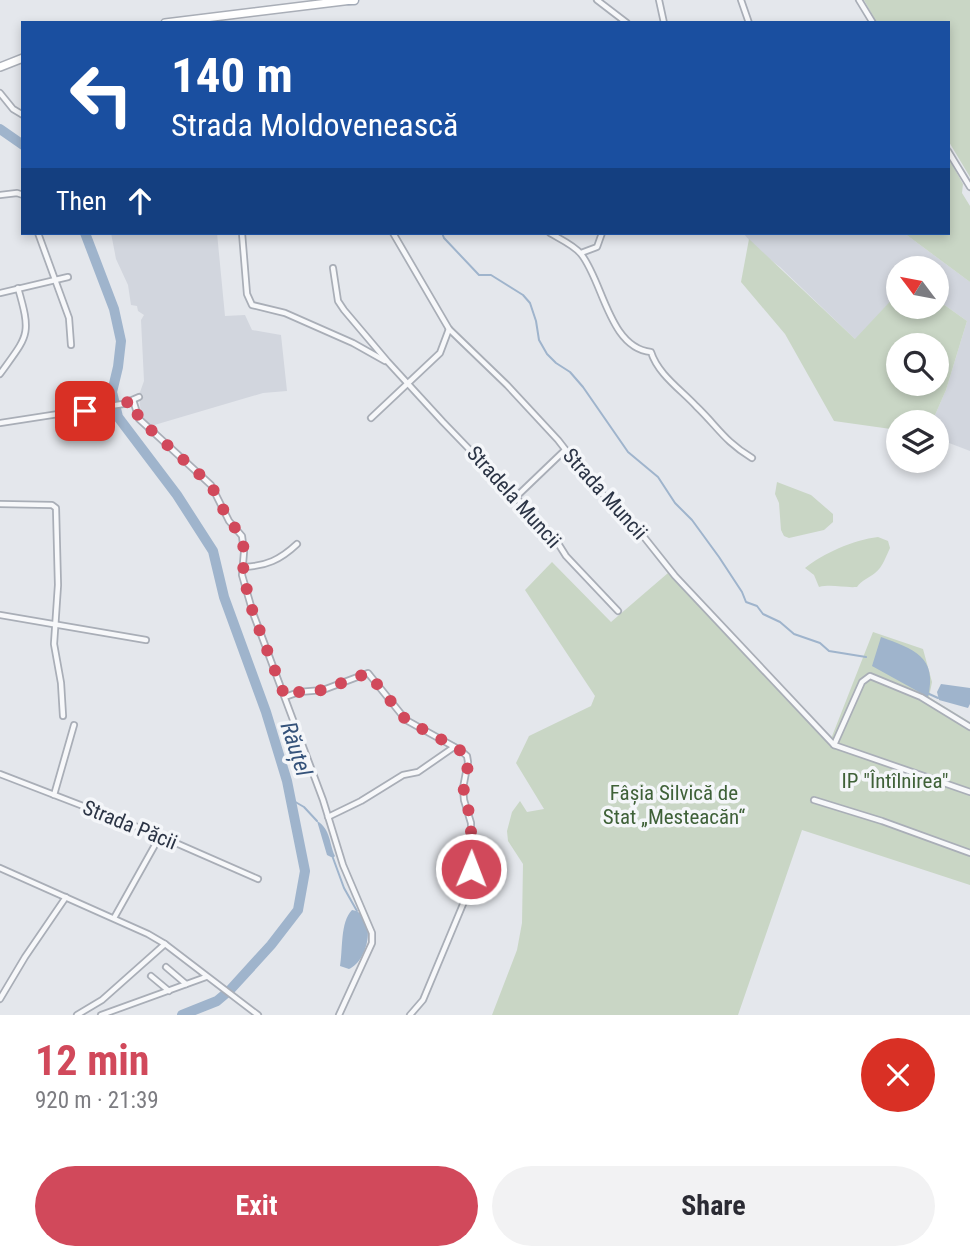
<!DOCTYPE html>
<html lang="en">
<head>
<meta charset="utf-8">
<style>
  body { margin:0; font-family:"Roboto Condensed",sans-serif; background:#f2f2f3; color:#2b2b33; height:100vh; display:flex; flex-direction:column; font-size:26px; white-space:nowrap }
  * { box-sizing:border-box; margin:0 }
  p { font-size:23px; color:#7c7c81 }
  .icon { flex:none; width:38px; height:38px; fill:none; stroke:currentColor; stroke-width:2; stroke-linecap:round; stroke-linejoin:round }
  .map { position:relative; height:1015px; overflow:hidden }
  .drawer { display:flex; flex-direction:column; background:#fff; flex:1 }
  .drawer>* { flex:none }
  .banner { position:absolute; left:21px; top:21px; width:929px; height:214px; border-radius:0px; box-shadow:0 4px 10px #0003; background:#1a4fa0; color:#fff; overflow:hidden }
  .needle { width:46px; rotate:302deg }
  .controls { position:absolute; left:886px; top:256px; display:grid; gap:14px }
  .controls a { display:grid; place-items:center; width:63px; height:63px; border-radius:50%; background:#fff; box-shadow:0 4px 10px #0003; font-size:35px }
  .pin { position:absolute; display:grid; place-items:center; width:60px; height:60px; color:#fff; margin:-30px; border-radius:14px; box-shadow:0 4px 10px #0006 }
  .me { position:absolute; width:77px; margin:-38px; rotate:1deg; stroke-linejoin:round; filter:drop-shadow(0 0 5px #0008) }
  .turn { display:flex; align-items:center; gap:24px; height:147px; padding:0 35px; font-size:32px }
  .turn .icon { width:91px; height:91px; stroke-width:2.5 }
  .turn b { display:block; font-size:49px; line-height:60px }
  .then { display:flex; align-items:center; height:66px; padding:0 35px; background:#0003; gap:14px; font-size:26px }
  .round { display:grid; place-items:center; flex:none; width:74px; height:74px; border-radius:37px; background:#f2f2f3 }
  .summary { display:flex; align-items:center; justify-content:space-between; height:119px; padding:0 35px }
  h1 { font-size:42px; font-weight:700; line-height:52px; color:#d1495b }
  .cta { display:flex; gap:14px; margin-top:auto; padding:14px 35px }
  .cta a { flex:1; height:80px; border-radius:42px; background:#d1495b; color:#fff; font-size:28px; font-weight:700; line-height:80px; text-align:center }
  .cta a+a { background:#f2f2f3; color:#2b2b33 }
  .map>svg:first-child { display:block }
  .built { fill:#d2d6de }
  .green { fill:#c9d6c5; fill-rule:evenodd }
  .water { fill:#9fb4cc }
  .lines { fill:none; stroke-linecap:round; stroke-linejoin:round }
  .stream { stroke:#9fb4cc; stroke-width:2 }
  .river { stroke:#9fb4cc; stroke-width:10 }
  .street-casing { stroke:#a9aeb7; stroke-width:8 }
  .secondary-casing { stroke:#a9aeb7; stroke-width:10 }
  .primary-casing { stroke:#a3abb8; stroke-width:11 }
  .street { stroke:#f7f8fa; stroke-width:4.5 }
  .secondary { stroke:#fff; stroke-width:7 }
  .primary { stroke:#fff; stroke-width:8 }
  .route { stroke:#d1495b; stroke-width:12; stroke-dasharray:0 21.6 }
  .labels { text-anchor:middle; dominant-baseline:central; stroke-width:7; stroke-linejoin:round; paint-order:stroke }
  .street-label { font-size:21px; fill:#2b3445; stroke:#f4f6f9 }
  .park-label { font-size:21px; fill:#3f6138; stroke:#f4f6f9 }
  .water-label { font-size:23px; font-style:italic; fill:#34527a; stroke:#f4f6f9 }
</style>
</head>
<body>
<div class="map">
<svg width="970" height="1015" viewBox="0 0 970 1015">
  <rect width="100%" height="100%" fill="#e4e7ec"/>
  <g class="built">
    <polygon points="111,233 217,233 225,316 245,315 252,330 281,335 287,391 263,393 151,426 141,415 139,395 144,381 141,320 144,315 138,311 137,306 131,305 128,285 116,259"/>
    <polygon points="743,233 904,233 970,282 970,451 936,438 936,422 932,422 946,390 967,321 936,299 936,268 898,268 898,293 856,340 780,267 759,251"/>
  </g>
  <g class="green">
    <polygon points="864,0 970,0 970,177 949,142 948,23 877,23"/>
    <polygon points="949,159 963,184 962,193 970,206 970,282 904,233 948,233"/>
    <path d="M749,239L855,339L898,293V306H936V299L967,321L946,390L932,422H898V430L834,421L785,334L741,282ZM898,345H936V383H898Z"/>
    <polygon points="777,482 811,495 833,514 833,522 824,530 789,538 784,536 781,530 779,503 775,494"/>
    <path d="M878,537L888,541L890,548C886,556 883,567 875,573C869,578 862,580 857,587C844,588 832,584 819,587L814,575L805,568C824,553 853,540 878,537Z"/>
    <polygon points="552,562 611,622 668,573 829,744 873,632 923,649 932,682 929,697 970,722 970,885 802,830 738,1015 492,1015 517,950 522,923 523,864 508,841 507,831 512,812 520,801 527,812 544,809 516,763 529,736 591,706 595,696 525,590"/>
  </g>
  <g class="water">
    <path d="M881,637C913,649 938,656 928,697L872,666Z"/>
    <polygon points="941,684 970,688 970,704 968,708 939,700 937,692"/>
    <path d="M317,821C331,829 329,844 335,856L333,858L327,855Z"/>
    <path d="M352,910C378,914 369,961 349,969L340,966C343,950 340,922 352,910Z"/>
  </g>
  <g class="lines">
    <g class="stream">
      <polyline points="442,233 444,238 479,275 491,275 523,295 530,303 536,321 539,340 547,354 556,363 570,372 583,387 628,452 658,477 675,503 692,520 719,557 742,592 746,602 757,606 763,614 780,622 794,634 820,643 829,651 866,657"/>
      <polyline points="927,693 938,698"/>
      <polyline points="292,800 304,807 317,821"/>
      <polyline points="333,858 344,888 357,911"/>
    </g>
    <g class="river">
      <polyline points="0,129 23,145"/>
      <polyline points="85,233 114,309 121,341 118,367 112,392 118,417 177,495 213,551 224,597 266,712 287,781 305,871 298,910 271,945 230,990 217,1001 182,1015"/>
    </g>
    <defs>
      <g id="street">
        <polyline points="597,0 627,23"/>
        <polyline points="659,0 664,23"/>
        <polyline points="741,0 749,23"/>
        <polyline points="859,0 873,23"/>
        <polyline points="0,93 13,109 23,115"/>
        <polyline points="948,151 970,187"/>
        <polyline points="0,195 17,193 23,195"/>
        <polyline points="38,233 69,318 71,345"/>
        <polyline points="242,233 247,294 252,305 285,313 353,343 385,361"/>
        <polyline points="393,233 449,329 507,385 558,440 589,480 640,532 675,576 834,745 970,792"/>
        <path d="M550,233C560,239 574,245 581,254C603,281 609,348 651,352C658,374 680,389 696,406C718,427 724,441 752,458"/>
        <polyline points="581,253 597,247 602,233"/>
        <polyline points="333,268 338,301 344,310 388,362 443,422 554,537 566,556 618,611"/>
        <polyline points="0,293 68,277"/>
        <path d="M0,374C28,335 32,336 18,288"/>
        <polyline points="133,400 139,419 211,485 229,521 242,536 244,552 242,575 253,613 323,800 343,865 372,933 372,943 339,1015"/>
        <polyline points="371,418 440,353 449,329"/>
        <polyline points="0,423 123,404 139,397"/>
        <polyline points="517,496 565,450"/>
        <polyline points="0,504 52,505 56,508 58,585 54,644 61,683 63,716"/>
        <path d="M244,567C266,566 280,560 297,544"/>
        <polyline points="0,615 146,640"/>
        <polyline points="285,697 299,692 323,690 368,673 406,720 460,750 467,756 468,762 463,788 464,800 471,823 471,869 466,897 423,1000 410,1015"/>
        <polyline points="834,745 862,682 870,676 921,697 970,727"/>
        <polyline points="0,774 153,833 258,879"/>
        <polyline points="54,795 74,725"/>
        <polyline points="814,800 882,821 970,853"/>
        <polyline points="328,817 361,801 403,775 418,772 454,747"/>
        <polyline points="0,868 148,934 165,944 258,1015"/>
        <polyline points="114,918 160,836"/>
        <polyline points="166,967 186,984"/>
        <polyline points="151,976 169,991"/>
        <polyline points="0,999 25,957 66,897"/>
        <polyline points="77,1015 102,1000 165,944"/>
        <polyline points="101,1015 206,977"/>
      </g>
      <g id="secondary">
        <polyline points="165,23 352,0"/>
        <polyline points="0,67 23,58"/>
      </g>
      <polyline id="primary" points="349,0 354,0"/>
    </defs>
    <use href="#street" class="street-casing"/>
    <use href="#secondary" class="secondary-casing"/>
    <use href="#primary" class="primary-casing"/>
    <use href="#street" class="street"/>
    <use href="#secondary" class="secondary"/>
    <use href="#primary" class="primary"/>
  </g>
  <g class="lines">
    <polyline class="route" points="85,411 123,404 133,400 139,419 211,485 229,521 242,536 244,552 243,575 253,613 285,697 299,692 323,690 368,673 406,720 457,748 467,756 468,765 463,794 471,818 471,869"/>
  </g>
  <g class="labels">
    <g class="street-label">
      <text transform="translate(605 494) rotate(48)">Strada Muncii</text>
      <text transform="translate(514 497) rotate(48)">Stradela Muncii</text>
      <text transform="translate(130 825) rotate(22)">Strada Păcii</text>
    </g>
    <g class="park-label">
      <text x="895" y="781">IP "Întîlnirea"</text>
      <text x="674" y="793">Fâșia Silvică de<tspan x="674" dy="24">Stat „Mesteacăn“</tspan></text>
    </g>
    <g class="water-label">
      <text transform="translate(296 749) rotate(72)">Răuțel</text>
    </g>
  </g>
</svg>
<div class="controls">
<a><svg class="needle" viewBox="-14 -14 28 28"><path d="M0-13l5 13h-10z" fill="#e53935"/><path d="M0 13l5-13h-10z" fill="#7c7c81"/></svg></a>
<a><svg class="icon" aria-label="search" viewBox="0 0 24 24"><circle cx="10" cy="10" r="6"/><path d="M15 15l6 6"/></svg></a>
<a><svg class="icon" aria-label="layers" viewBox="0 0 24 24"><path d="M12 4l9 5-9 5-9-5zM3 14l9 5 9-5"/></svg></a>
</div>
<div class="pin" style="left:85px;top:411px;background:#d93025"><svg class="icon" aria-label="arrive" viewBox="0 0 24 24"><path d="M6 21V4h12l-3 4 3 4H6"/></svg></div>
<svg class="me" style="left:471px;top:869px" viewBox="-20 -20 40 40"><circle r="17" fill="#d1495b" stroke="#fff" stroke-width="3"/><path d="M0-11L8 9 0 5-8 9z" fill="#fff"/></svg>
<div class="banner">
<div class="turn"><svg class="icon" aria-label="left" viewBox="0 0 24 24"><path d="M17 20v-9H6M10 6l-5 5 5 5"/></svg><div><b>140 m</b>Strada Moldovenească</div></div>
<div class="then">Then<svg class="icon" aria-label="ahead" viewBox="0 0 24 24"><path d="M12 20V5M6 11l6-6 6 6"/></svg></div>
</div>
</div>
<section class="drawer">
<div class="summary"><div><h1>12 min</h1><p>920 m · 21:39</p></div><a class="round" style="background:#d93025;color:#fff"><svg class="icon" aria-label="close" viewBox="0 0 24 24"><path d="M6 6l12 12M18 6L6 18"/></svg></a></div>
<div class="cta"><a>Exit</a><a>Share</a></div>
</section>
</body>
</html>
